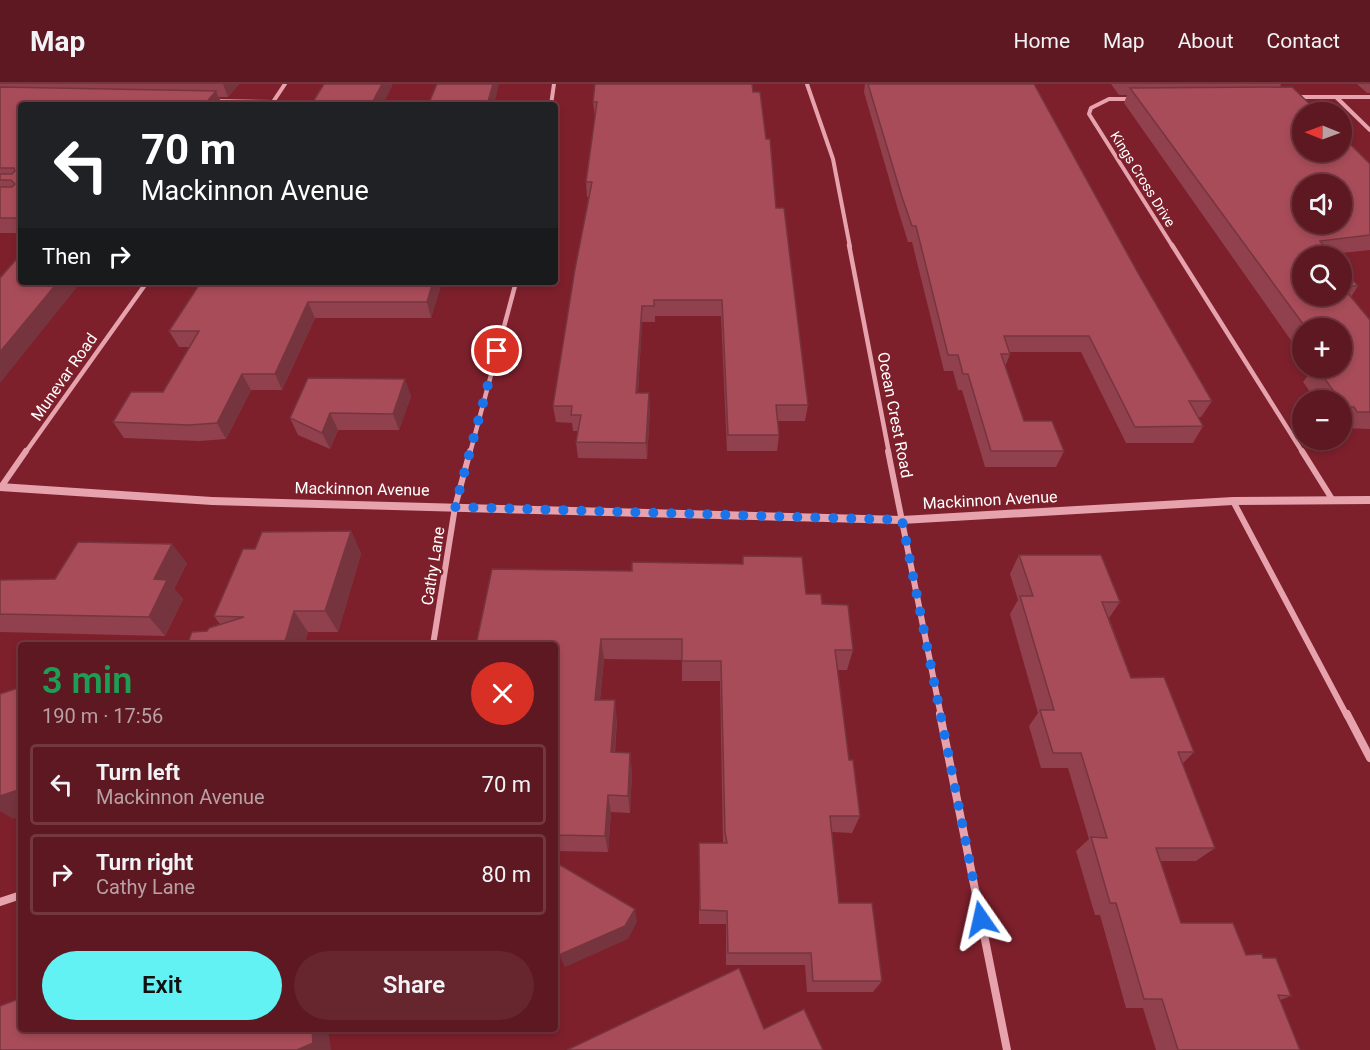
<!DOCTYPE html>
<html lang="en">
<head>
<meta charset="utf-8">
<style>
  body { margin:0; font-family:Roboto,sans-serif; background:#67252e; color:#f1f3f6; height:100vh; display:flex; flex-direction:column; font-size:22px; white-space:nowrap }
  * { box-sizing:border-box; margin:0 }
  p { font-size:20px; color:#b9a0a5 }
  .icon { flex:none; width:33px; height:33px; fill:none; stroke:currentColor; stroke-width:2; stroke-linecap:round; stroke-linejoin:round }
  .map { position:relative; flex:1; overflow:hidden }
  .details { position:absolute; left:18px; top:558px; width:540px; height:390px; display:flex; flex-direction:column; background:#5e1821; border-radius:6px; box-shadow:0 3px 9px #0003,0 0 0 2px #73373f }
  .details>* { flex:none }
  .banner { position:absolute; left:18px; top:18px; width:540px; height:183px; border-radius:6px; box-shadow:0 3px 9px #0003,0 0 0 2px #73373f; background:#202124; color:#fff; overflow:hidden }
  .needle { width:39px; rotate:271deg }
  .fabs { position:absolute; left:1292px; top:18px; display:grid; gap:12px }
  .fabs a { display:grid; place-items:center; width:60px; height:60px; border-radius:50%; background:#5e1821; box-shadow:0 3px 9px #0003,0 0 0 2px #73373f; font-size:30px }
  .pin { position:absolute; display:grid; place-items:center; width:51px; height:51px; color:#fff; margin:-26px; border:3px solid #fff; border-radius:50%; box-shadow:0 2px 6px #0007 }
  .me { position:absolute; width:66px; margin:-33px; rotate:349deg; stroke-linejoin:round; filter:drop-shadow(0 0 4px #0008) }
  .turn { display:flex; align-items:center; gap:21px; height:126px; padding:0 24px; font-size:27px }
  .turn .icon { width:78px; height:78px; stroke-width:2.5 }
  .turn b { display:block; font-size:42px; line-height:51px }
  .then { display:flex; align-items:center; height:57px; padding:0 24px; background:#0003; gap:12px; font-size:22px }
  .round { display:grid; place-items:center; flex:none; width:63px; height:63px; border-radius:32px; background:#67252e }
  .summary { display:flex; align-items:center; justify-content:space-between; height:102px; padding:0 24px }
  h1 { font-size:36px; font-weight:600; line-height:45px; color:#1e9e55 }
  .cta { display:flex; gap:12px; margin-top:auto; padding:12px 24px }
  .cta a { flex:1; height:69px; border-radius:36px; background:#63f2f4; color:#111; font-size:24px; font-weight:600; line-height:69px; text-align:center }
  .cta a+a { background:#67252e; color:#f1f3f6 }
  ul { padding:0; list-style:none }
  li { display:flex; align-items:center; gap:18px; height:81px; margin:0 12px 9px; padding:0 12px; border:3px solid #73373f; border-radius:6px }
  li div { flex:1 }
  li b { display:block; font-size:22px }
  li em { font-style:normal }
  header { display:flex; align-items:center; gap:36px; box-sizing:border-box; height:84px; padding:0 30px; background:#5e1821; border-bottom:2px solid #73373f }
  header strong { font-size:28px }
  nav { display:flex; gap:33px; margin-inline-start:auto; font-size:21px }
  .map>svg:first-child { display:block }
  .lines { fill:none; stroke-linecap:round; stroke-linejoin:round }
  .minor-far3 { stroke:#e7a3ad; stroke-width:4 }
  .minor-far2 { stroke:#e7a3ad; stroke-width:4.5 }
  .minor-far1 { stroke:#e7a3ad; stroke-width:6 }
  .minor { stroke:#e7a3ad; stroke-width:8 }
  .tertiary { fill:#e7a3ad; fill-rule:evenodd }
  .wall { fill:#90414d }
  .shaded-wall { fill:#76353e }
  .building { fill:#a84c59; stroke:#76353e; stroke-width:1.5; fill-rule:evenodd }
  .route { stroke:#1a73e8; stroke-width:10; stroke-dasharray:0 18 }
  .labels { text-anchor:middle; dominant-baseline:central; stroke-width:4.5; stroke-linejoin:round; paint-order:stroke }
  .far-street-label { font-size:14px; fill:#fff; stroke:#7d202c }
  .street-label { font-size:16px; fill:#fff; stroke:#7d202c }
</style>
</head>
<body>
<header>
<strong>Map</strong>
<nav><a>Home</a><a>Map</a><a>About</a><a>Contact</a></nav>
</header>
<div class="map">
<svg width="1370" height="966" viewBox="0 0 1370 966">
  <rect width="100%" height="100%" fill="#7d202c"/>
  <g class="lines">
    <g class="minor-far3">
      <polyline points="807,0 833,75 850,163"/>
      <polyline points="1297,13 1370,13"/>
      <polyline points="1336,13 1370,46"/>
      <polyline points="1133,15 1109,15 1091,24 1089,30 1173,163"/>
      <polyline points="213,17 273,18"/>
      <polyline points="271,21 285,0"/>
      <polyline points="551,21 554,0"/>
    </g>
    <g class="minor-far2">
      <polyline points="849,161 889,369"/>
      <polyline points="1172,161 1303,369"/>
      <polyline points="25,369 147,198"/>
      <polyline points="470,369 516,198"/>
    </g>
    <g class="minor-far1">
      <polyline points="888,367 941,632"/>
      <polyline points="1302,367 1332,415"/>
      <polyline points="1,403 26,367"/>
      <polyline points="1233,417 1347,632"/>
      <polyline points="433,561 455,423 470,367"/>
    </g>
    <g class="minor">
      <polyline points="940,630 1007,966"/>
      <polyline points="1347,630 1370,674"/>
      <polyline points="0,818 21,811"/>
    </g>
    <polygon class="tertiary" points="0,399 212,413 902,432 1233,413 1370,412 1370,420 1233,421 902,440 212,421 0,407"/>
  </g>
  <g class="wall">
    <polygon points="0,0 239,0 228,13 219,13 222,21 21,21 21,149 0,149"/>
    <polygon points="865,0 1034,0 1138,189 1212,317 1201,333 1198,333 1203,342 1193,359 1126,359 1081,268 1009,268 1010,270 1005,283 1024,337 1064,367 1056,383 985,383 962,306 958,306 953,287 944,287 912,158 908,158 899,129 864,8"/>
    <polygon points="1111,0 1281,0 1280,3 1370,80 1370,166 1331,170 1358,202 1351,213 1370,236 1370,345 1343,344 1341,341 1341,316 1316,316 1303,298 1312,286 1310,284 1341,284 1341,244 1302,244 1302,272 1124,19 1127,11 1119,11"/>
    <polygon points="1357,0 1370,0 1370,9 1367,9"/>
    <polygon points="753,8 766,55 776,124 808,321 805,337 778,337 779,351 777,367 727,367 721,232 655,232 655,238 642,238 638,309 650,326 647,375 578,374 576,358 578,347 573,347 572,339 556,338 553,322 589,113 587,113 586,98 595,33 593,18"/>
    <polygon points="201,198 442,198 431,234 315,234 282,306 251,306 226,355 199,357 124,354 113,338 163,308 190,263 179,263 169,247"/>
    <polygon points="411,312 399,346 338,346 330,365 298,351 290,334"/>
    <polygon points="351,447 361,470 338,548 308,548 304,561 187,561 207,547 220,540 214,532 255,465"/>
    <polygon points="1019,471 1120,518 1109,534 1131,594 1194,668 1182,680 1215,764 1196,777 1160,777 1181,839 1246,871 1263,874 1291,912 1280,916 1300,966 1156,966 1143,924 1126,924 1100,831 1095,831 1076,767 1089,755 1068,684 1041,684 1029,642 1038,629 1010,530 1018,516 1010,490"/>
    <polygon points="743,472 822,520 853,566 847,586 838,586 849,676 860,732 852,749 832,748 839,819 882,897 873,908 807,908 805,881 726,881 726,840 699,840 699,759 723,759 720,597 682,597 682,576 604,575 600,616 617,636 615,668 632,687 630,729 611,728 608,768 555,767 555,561 632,487 742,480"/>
    <polygon points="187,479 174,505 183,515 165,552 0,548 0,496 55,495"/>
  </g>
  <g class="shaded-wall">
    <polygon points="223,0 239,0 228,13"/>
    <polygon points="382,0 393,0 383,21 371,21"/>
    <polygon points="493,0 499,0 494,21 487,21"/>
    <polygon points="216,7 222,21 204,21"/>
    <polygon points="58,198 81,198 0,299 0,268"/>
    <polygon points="433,198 442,198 431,234 427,218"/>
    <polygon points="308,218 315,234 282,306 275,290"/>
    <polygon points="642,222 642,238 637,326 636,309"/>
    <polygon points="242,290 251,306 226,355 217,339"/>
    <polygon points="405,295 411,312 399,346 393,330"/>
    <polygon points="649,309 650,326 647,375 646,359"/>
    <polygon points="330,329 338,346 330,365 322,349"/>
    <polygon points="351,447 361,470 338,548 325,527"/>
    <polygon points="172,460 187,479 174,505 183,515 165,552 149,533 154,495"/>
    <polygon points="294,527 308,548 304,561 284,561"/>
    <polygon points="601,555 604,575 598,635 595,616"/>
    <polygon points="615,616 617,636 613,686 611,668"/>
    <polygon points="630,669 632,687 630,729 628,712"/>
    <polygon points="21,705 21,732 13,735 0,727 0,710"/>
    <polygon points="608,711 611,728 608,768 605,752"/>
    <polygon points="635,825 637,838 628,855 565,883 559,871"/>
    <polygon points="312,945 328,945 331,966 297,966"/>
  </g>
  <g class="building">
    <polygon points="324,0 382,0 371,21 311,21"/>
    <polygon points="437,0 493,0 487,21 428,21"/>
    <polygon points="595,0 752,0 753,8 760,8 766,55 770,55 776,124 784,124 808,321 776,321 779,351 728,351 722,216 654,216 654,222 642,222 636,309 649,309 646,359 576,358 581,331 571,331 572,322 553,322 575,185 592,98 586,98 597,18 593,18"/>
    <polygon points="868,0 1034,0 1138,189 1212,317 1189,317 1203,342 1135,343 1089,252 1004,252 1010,270 1001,270 1024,337 1052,337 1064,367 991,367 968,290 963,290 958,271 948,271 916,142 912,142 902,113"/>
    <polygon points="0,3 216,7 204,21 21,21 21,134 0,134 0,103 12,103 15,100 11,96 0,96 0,90 12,90 15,87 14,84 0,84"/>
    <path d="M1292,3L1318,28H1302V68H1341V51L1370,80V151L1320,157L1333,172H1302V212H1341V182L1358,202H1342L1370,236V328H1357L1354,323H1344L1341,318V316H1340L1317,284H1341V244H1306L1130,4ZM1302,100H1341V140H1302Z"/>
    <polygon points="21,170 21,198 58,198 0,268 0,194"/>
    <polygon points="201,198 433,198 427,218 308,218 275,290 242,290 217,339 189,341 113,338 131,308 163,308 199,247 169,247"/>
    <polygon points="308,294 405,295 393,330 330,329 322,349 290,334"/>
    <polygon points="351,447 325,527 294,527 284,561 187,561 192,548 207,547 209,544 244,533 214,532 243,465 255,465 262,448"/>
    <polygon points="78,458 172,460 154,495 167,496 149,533 0,530 0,496 55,495"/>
    <polygon points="1019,471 1101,471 1120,518 1102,518 1131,594 1164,593 1194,668 1178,668 1215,764 1156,764 1181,839 1233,839 1246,871 1262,870 1263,874 1276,874 1291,912 1278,911 1300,966 1178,966 1162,915 1144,915 1116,819 1110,819 1091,753 1107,754 1081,669 1053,669 1040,626 1054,626 1020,512 1033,512"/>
    <polygon points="743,472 802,473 806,510 821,510 822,520 848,521 853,566 835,566 849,676 853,676 860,732 830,732 839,819 872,819 882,897 813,897 811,869 728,869 727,827 700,826 699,759 727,759 725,748 721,577 682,577 682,555 601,555 595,616 615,616 611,668 630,669 628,712 608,711 605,752 555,751 555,561 476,561 492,485 632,487 632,478 743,480"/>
    <polygon points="21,603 21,705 0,712 0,610"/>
    <polygon points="555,778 635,825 625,842 559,871 555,858"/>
    <polygon points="739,884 764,945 804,925 823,966 567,966"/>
    <polygon points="21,914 21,945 312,945 313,959 297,966 0,966 0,922"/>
  </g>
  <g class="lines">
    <polyline class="route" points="497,267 455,423 902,436 981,835"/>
  </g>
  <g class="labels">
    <g class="far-street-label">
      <text transform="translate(1143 95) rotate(58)">Kings Cross Drive</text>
    </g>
    <g class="street-label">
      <text transform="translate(64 293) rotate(-55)">Munevar Road</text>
      <text transform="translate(895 331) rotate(79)">Ocean Crest Road</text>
      <text transform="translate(362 405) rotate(1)">Mackinnon Avenue</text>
      <text transform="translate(990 416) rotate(-3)">Mackinnon Avenue</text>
      <text transform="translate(433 482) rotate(-81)">Cathy Lane</text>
    </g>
  </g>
</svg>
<div class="fabs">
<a><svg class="needle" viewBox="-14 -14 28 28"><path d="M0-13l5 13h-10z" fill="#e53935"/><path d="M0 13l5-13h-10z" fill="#b9a0a5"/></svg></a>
<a><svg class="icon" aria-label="sound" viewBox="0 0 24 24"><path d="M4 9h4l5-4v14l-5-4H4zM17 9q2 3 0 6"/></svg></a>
<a><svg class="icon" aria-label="search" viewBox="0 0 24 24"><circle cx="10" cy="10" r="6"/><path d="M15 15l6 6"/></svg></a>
<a>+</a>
<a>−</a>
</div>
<div class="pin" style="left:497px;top:267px;background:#d93025"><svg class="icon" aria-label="arrive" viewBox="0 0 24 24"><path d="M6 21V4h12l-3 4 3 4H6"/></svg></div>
<svg class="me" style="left:981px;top:835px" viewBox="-20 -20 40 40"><path d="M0-17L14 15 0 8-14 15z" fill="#1a73e8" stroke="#fff" stroke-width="4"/></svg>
<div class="banner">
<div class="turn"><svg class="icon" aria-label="left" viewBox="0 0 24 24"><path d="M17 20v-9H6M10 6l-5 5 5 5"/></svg><div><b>70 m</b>Mackinnon Avenue</div></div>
<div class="then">Then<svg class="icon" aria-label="right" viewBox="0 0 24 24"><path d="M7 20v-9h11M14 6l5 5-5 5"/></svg></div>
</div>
<section class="details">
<div class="summary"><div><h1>3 min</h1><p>190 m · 17:56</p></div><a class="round" style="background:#d93025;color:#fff"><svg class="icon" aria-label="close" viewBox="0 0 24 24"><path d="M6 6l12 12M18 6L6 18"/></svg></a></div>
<ul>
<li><svg class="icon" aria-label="left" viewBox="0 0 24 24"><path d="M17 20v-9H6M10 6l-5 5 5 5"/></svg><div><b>Turn left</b><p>Mackinnon Avenue</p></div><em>70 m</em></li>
<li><svg class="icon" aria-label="right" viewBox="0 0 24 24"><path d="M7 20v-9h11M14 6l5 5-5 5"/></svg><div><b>Turn right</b><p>Cathy Lane</p></div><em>80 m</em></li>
</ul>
<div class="cta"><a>Exit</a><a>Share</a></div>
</section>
</div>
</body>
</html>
